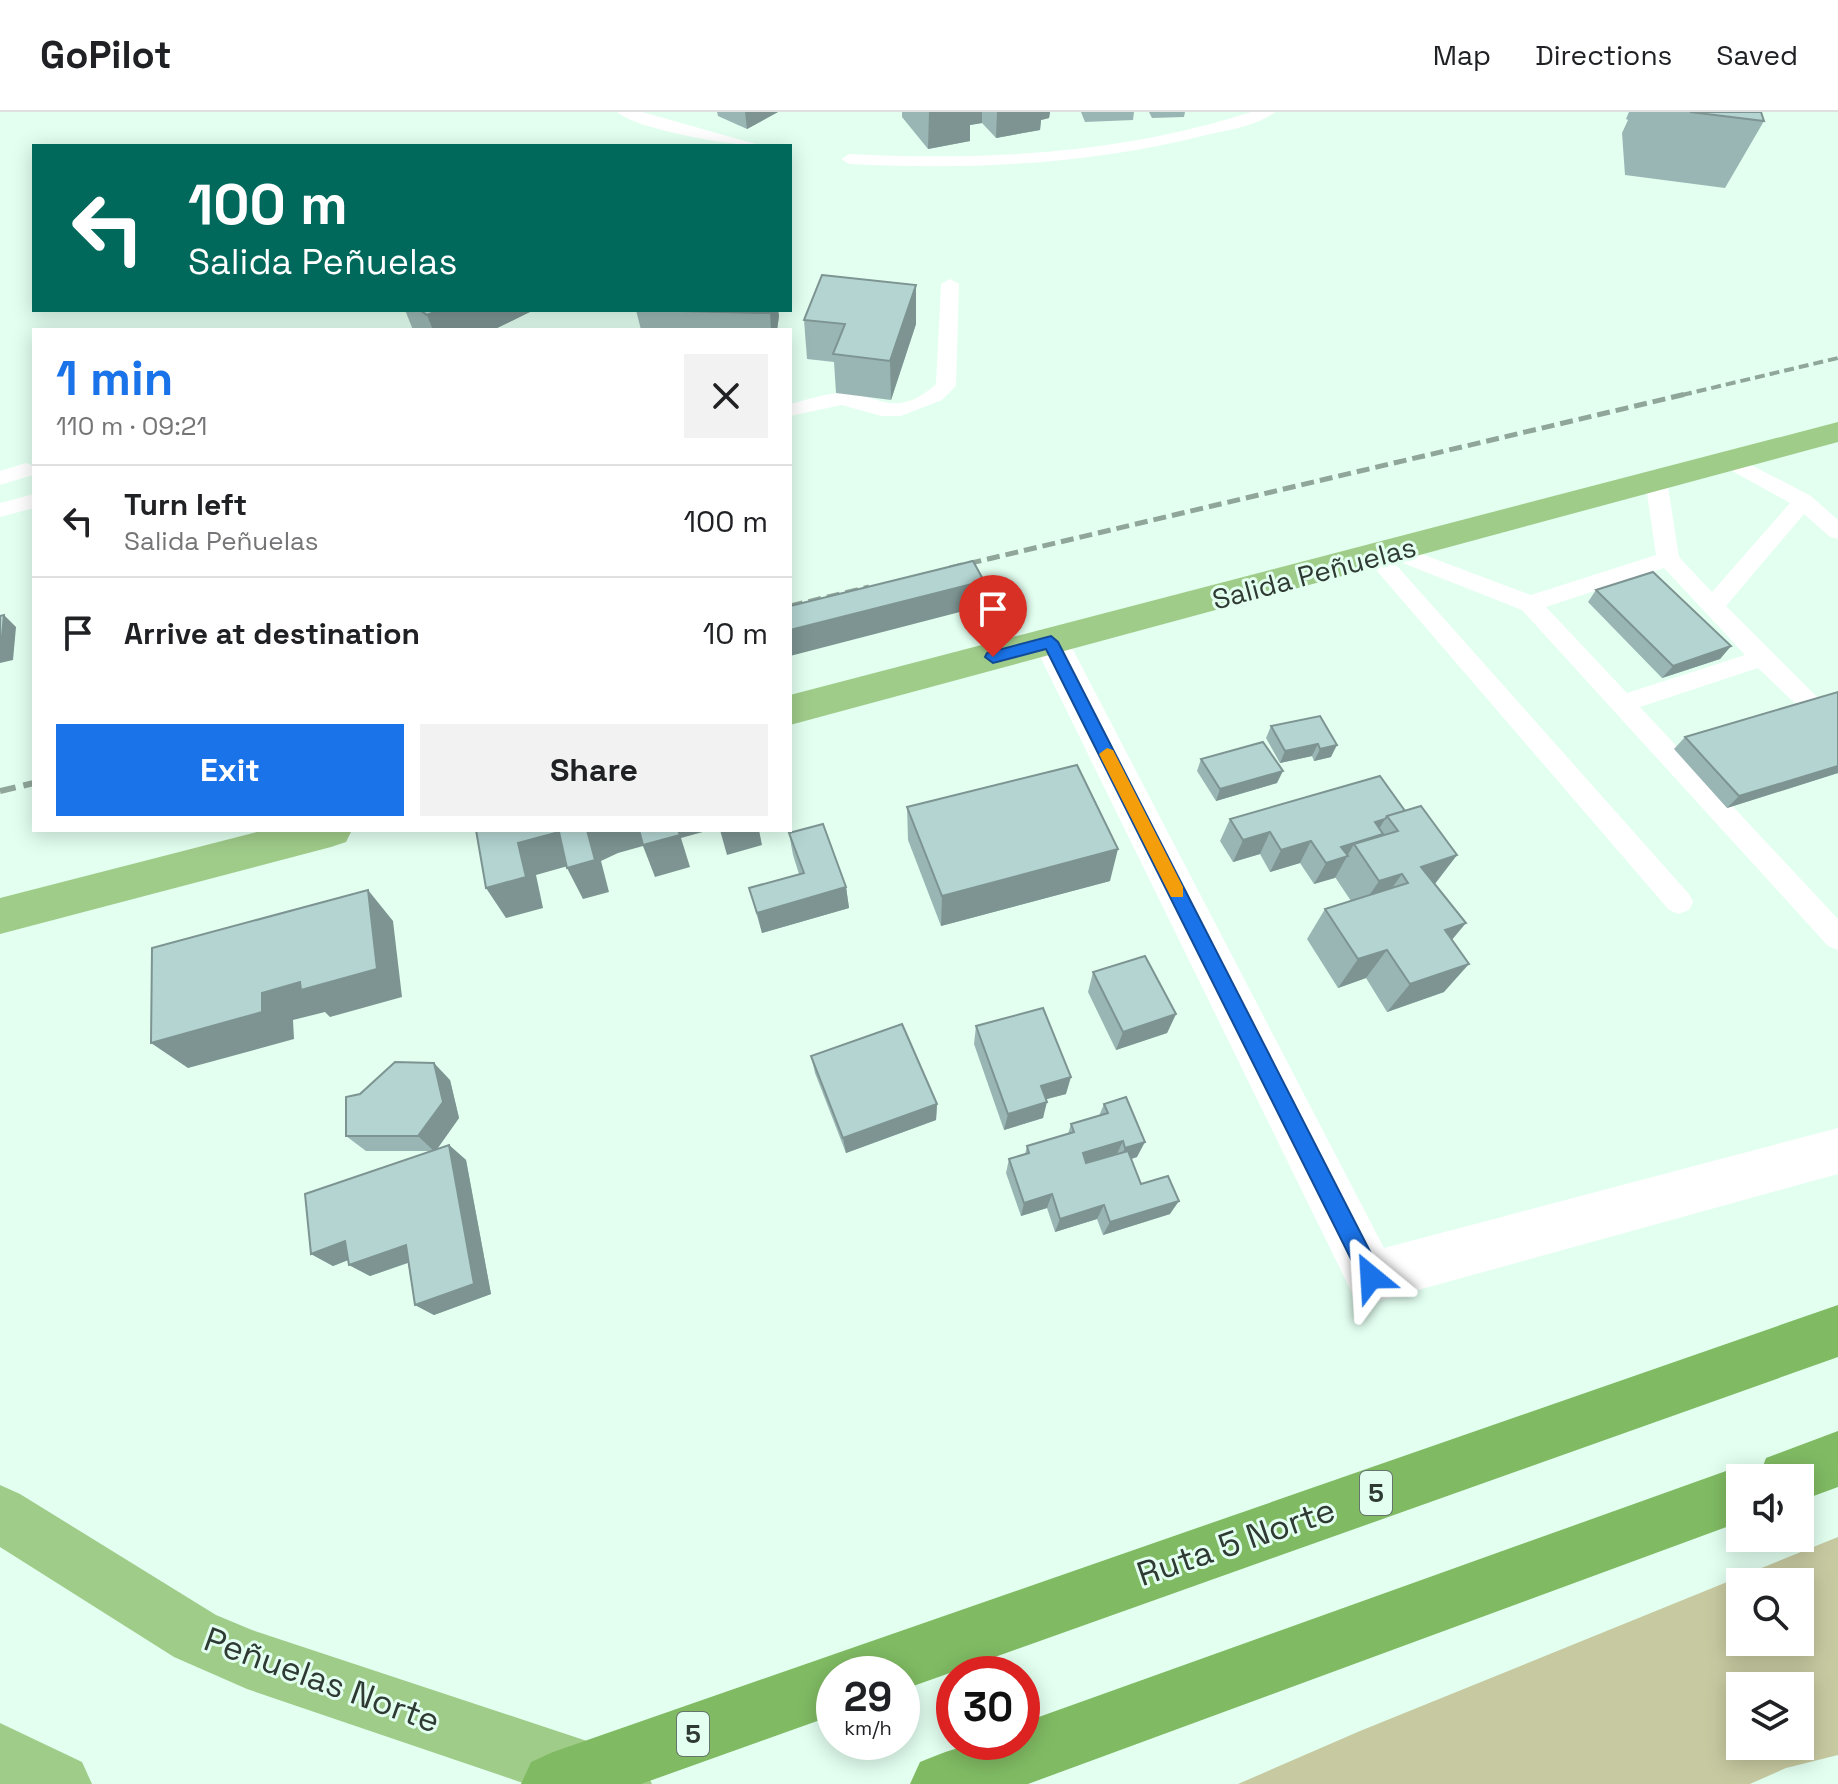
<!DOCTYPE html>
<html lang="en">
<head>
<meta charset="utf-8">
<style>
  body { margin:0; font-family:"Space Grotesk",sans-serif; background:#f2f2f2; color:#202124; height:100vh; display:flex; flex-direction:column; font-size:30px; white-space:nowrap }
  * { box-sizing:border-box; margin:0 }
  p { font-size:26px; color:#757577 }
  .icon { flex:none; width:44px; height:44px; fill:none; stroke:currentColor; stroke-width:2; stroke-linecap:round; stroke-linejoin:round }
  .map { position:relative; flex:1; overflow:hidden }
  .panel { position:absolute; left:32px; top:216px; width:760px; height:504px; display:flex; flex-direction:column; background:#fff; border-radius:0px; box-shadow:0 4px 20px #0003 }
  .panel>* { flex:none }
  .banner { position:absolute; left:32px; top:32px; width:760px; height:168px; border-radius:0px; box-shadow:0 4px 20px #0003; background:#00695c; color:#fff; overflow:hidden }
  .tools { position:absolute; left:1726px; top:1352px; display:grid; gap:16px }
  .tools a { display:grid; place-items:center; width:88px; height:88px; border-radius:0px; background:#fff; box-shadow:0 4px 20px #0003; font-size:40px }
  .speed { position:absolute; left:816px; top:1544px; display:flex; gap:16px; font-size:40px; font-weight:700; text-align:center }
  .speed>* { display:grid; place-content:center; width:104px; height:104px; border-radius:50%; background:#fff; box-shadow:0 4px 20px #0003; line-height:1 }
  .speed small { font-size:20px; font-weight:400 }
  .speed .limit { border:12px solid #d22; background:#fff; color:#111 }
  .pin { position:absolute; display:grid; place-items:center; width:68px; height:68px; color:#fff; margin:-82px -34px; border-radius:50% 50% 50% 0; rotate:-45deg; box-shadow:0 0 8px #0007 }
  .pin .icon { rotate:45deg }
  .me { position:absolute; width:88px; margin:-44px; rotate:333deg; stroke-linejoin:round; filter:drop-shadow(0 0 6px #0008) }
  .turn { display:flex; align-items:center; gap:28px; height:168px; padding:0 24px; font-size:36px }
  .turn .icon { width:104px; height:104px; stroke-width:2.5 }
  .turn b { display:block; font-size:56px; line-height:68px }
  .round { display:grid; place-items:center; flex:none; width:84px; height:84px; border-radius:0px; background:#f2f2f2 }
  .head { display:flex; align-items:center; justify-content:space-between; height:136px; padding:0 24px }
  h1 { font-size:48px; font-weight:800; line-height:60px; color:#1a73e8 }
  .button { display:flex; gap:16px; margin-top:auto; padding:16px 24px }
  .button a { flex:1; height:92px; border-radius:0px; background:#1a73e8; color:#fff; font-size:32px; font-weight:800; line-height:92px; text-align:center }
  .button a+a { background:#f2f2f2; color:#202124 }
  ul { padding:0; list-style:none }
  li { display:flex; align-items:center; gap:24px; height:112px; padding:0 24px; border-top:2px solid #e0e0e0 }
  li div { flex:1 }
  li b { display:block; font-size:30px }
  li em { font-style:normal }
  header { display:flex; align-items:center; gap:48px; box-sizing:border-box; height:112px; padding:0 40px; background:#fff; border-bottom:2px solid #e0e0e0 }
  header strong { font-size:38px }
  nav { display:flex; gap:44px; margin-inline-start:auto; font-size:28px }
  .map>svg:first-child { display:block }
  .green { fill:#c7caa1; fill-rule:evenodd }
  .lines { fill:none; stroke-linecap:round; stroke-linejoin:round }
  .service { fill:#fff; fill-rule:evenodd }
  .minor { fill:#fff; fill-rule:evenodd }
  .primary { fill:#a0cc8a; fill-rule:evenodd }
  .trunk { fill:#80bb63; fill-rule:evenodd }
  .rail-far2 { stroke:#91a69b; stroke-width:4; stroke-dasharray:10 5; stroke-linecap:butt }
  .rail-far1 { stroke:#91a69b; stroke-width:5; stroke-dasharray:13 6; stroke-linecap:butt }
  .rail { stroke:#91a69b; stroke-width:6; stroke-dasharray:16 8; stroke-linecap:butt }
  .wall { fill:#9ab6b4 }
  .shaded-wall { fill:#7d9492 }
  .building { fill:#b3d4d1; stroke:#7d9492; stroke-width:2 }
  .route { fill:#1a73e8; stroke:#114b97; stroke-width:2 }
  .slow { fill:#f59e0b }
  .labels { text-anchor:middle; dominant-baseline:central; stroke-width:6; stroke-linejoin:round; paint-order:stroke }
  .shield { fill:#e2fff0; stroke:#65756c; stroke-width:2 }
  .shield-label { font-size:26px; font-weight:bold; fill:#2f3a34 }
  .street-label { font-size:28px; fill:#2f3a34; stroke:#e2fff0 }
  .near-street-label { font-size:34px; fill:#2f3a34; stroke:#e2fff0 }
</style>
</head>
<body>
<header>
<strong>GoPilot</strong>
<nav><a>Map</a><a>Directions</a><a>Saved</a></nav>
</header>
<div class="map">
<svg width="1838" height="1672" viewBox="0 0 1838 1672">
  <rect width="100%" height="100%" fill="#e2fff0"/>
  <path class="green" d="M1838,1425V1643L1786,1656L1750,1672H1238L1360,1619ZM1740,1470H1800V1530H1740ZM1740,1574H1800V1634H1740Z"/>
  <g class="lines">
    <g class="service">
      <path d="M617,0H642L763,34C733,34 638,18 617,0Z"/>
      <path d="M1251,0H1275C1260,13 1226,19 1206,23C1088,53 970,58 849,52L841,47L849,42C986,49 1120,42 1251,0Z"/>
      <path d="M950,167L959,172L956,274L942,288L901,304H881L842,293L790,304V292C806,288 824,282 840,281C878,280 894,310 936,272L941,172Z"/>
      <path d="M1732,343L1811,384L1838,408V427L1830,425L1804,402L1726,494L1827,595L1824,602H1806L1758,556L1640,595L1838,807V838L1828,834L1522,498L1390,446L1689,782L1693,790L1689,798L1679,802L1669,798L1365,445L1368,440H1384L1395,432L1531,483L1656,443L1645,368L1656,361L1667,368L1679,445L1712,480L1790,391L1725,355L1722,350ZM1664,456L1745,543L1627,581L1546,495Z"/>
      <polygon points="26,351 34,354 33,363 0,373 0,359"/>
      <polygon points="34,382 34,396 0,405 0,391"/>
    </g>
    <polygon class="minor" points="1051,517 1064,521 1069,530 1384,1136 1838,1016 1838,1062 1371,1191 1353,1183 1033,530 1038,521"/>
    <g class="primary">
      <polygon points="1838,310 1838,330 790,613 790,583"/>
      <polygon points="265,718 352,718 346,730 331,735 0,822 0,786"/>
      <polygon points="0,1373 20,1382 216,1503 252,1518 620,1640 642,1650 652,1672 526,1672 247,1577 174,1545 0,1435"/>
      <polygon points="0,1611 82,1650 92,1672 0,1672"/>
    </g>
    <g class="trunk">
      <polygon points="1838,1193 1838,1245 902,1578 902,1562 834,1562 834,1603 641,1672 521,1672 531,1650 553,1640"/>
      <path d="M1838,1319V1375L1800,1389V1366H1740V1410L1028,1672H910L920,1650C963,1632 976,1630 1022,1630V1611L1740,1354L1760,1362L1766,1346Z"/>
    </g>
    <polyline class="rail-far2" points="1682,283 1838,246"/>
    <g class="rail-far1">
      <polyline points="950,456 1690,281"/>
      <polyline points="790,494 869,475"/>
    </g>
    <polyline class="rail" points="0,679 34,671"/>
  </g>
  <g class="wall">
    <polygon points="717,0 778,0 747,17 718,4"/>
    <polygon points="902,0 1054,0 1050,0 1049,6 1041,8 1040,18 996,26 982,11 970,13 970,29 928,37 902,5"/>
    <polygon points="1081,0 1134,0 1133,8 1085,10"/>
    <polygon points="1149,0 1185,0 1184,5 1152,6"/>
    <polygon points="1629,0 1761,0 1764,9 1725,76 1625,63 1622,21 1628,8 1626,7"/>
    <polygon points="916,173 916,212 891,288 836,281 834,250 807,247 804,208"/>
    <polygon points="405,198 534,198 493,218 413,218"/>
    <polygon points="636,198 778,198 779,204 777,218 641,218"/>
    <polygon points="1596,478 1731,534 1720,547 1662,566 1588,490"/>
    <polygon points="1320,604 1331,645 1314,649 1312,644 1280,651 1266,626 1271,614"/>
    <polygon points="1685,625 1838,661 1727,696 1674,637"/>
    <polygon points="1201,647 1277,671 1216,689 1197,659"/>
    <polygon points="907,695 1110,769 941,814 908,728"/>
    <polygon points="1405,699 1457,743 1435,772 1452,828 1444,880 1387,900 1366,866 1338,876 1307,827 1325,797 1351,789 1335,765 1314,772 1300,751 1270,760 1260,742 1233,750 1220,729 1230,707"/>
    <polygon points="789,721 846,775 849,796 762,821 749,776 799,762 793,743"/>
    <polygon points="1093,860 1176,902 1167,921 1116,938 1088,880"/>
    <polygon points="976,914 1066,982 1046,987 1043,1006 1004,1018 974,932"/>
    <polygon points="811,944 937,992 936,1008 846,1041 815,961"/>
    <polygon points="450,968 459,1006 437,1037 449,1033 466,1048 491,1182 434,1203 415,1193 408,1151 370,1164 349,1153 348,1148 333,1154 311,1142 429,1039 366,1039 346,1024"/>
    <polygon points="1104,992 1137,1045 1131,1047 1141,1072 1170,1102 1103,1123 1097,1107 1055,1120 1047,1096 1021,1104 1006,1061 1009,1047 1025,1042 1027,1034 1068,1022 1071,1012 1099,1004"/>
  </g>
  <g class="shaded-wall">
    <polygon points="745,0 778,0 747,17"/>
    <polygon points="929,0 982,0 982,11 970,13 970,29 928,37"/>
    <polygon points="997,0 1050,0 1049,6 1041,8 1040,18 996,26"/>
    <polygon points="916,173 916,212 891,288 890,249"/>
    <polygon points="439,198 534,198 493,218 433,218 427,203"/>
    <polygon points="770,198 778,198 779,204 777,218 771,218"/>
    <polygon points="984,469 983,494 790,544 790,518"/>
    <polygon points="4,503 16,515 13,548 0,551 0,536"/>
    <polygon points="1731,534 1720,547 1662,566 1673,554"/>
    <polygon points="1318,632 1312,644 1280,651 1285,639"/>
    <polygon points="1337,633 1331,645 1314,649 1320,637"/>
    <polygon points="1838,654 1838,661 1727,696 1739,684"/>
    <polygon points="1283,659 1277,671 1216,689 1220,677"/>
    <polygon points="1385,707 1375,724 1383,722 1369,744 1354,732 1335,766 1314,772 1326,751 1341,735 1375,710"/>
    <polygon points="587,718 710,718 681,726 690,755 655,765 643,734 618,741 601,749 609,780 583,787 567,756"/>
    <polygon points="720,718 759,718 762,733 727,743"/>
    <polygon points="559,720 575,752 536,763 543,796 506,806 486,776 518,731"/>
    <polygon points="1270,720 1260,742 1233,750 1243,728"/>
    <polygon points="1311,729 1300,751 1270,760 1281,738"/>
    <polygon points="1118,737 1110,769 941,814 942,784"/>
    <polygon points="1457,743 1433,774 1421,755"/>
    <polygon points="1402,762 1380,793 1358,800 1379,769"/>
    <polygon points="846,775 849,796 762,821 757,801"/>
    <polygon points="368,778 393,809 402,885 330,905 325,900 293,908 294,927 188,956 151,931 262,881 300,870"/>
    <polygon points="1466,811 1441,841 1445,818"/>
    <polygon points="1387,838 1366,866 1338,876 1358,847"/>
    <polygon points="1469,852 1444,880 1387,900 1410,872"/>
    <polygon points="1176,902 1167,921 1116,938 1123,920"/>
    <polygon points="434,951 450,968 459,1006 435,1040 418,1024"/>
    <polygon points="1071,965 1066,982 1036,990 1041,974"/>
    <polygon points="1047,990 1043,1006 1004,1018 1008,1002"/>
    <polygon points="937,992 936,1008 846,1041 843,1026"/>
    <polygon points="1123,1029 1116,1044 1077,1056 1083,1041"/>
    <polygon points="1145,1030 1137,1045 1118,1051 1125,1036"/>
    <polygon points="449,1033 466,1048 491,1182 434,1203 415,1193"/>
    <polygon points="1052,1082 1047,1096 1021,1104 1024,1091"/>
    <polygon points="1179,1089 1170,1102 1103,1123 1110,1110"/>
    <polygon points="1104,1093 1097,1107 1055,1120 1060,1107"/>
    <polygon points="345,1129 366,1141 333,1154 311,1142"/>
    <polygon points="406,1133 424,1145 370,1164 349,1153"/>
  </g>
  <g class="building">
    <polygon points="1690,0 1761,0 1764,9"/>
    <polygon points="822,163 916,173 890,249 833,242 845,212 804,208"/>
    <polygon points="420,198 439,198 427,203"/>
    <polygon points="636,198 770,198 769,201"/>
    <polygon points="973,449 984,469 790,518 790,494"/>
    <polygon points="1653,460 1731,534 1673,554 1596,478"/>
    <polygon points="4,503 1,535 0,536 0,504"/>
    <polygon points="1838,580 1838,654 1739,684 1685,625"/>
    <polygon points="1320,604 1337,633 1320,637 1318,632 1285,639 1271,614"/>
    <polygon points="1263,630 1283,659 1220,677 1201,647"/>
    <polygon points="1077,653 1118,737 942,784 907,695"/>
    <polygon points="1380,664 1405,699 1387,704 1385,707 1375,710 1383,722 1341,735 1348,744 1326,751 1311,729 1281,738 1270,720 1243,728 1230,707"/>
    <polygon points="1421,694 1457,743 1421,755 1466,811 1445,818 1469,852 1410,872 1387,838 1358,847 1325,797 1408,771 1402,762 1379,769 1354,732 1398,719 1387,704"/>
    <polygon points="823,712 846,775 757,801 749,776 804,761 789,721"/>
    <polygon points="476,718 587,718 595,748 567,756 559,720 518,731 526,765 486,776"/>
    <polygon points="639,718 678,718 680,723 643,733"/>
    <polygon points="368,778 377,857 301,878 300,870 262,881 262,900 151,931 152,836"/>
    <polygon points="1145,844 1176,902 1123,920 1093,860"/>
    <polygon points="1043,896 1071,965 1041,974 1047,990 1008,1002 976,914"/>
    <polygon points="902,912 937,992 843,1026 811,944"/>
    <polygon points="395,950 434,951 443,990 418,1024 346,1024 346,985 360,982"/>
    <polygon points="1126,985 1145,1030 1125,1036 1123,1029 1083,1041 1086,1051 1128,1039 1141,1072 1168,1064 1179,1089 1110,1110 1104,1093 1060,1107 1052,1082 1024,1091 1009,1047 1029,1041 1027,1034 1074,1020 1071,1012 1108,1001 1104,992"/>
    <polygon points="449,1033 474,1172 415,1193 406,1133 349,1153 345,1129 311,1142 305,1082"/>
  </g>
  <polygon class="route" points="1051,524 1058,530 1379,1157 1382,1165 1379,1173 1371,1176 1364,1173 1046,537 993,551 985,545 987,541"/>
  <polygon class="slow" points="1107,636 1113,638 1183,775 1183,785 1171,785 1099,642"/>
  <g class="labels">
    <g class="shield">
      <rect x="1360" y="1359" width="32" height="44" rx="6"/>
      <rect x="677" y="1600" width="32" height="44" rx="6"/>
    </g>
    <g class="shield-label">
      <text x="1376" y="1381">5</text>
      <text x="693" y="1622">5</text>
    </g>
    <g class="street-label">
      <text transform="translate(1314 461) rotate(-15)">Salida Peñuelas</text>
    </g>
    <g class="near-street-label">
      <text transform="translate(1236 1430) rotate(-19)">Ruta 5 Norte</text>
      <text transform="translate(322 1568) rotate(20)">Peñuelas Norte</text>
    </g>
  </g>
</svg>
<div class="tools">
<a><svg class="icon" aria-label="sound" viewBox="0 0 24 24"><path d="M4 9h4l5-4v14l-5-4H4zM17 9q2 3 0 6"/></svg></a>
<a><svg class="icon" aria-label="search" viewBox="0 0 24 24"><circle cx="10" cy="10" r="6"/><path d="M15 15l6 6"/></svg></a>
<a><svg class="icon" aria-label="layers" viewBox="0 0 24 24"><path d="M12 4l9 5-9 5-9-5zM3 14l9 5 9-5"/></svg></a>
</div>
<div class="speed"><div>29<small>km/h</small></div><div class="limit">30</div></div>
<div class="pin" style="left:993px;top:545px;background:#d93025"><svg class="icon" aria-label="arrive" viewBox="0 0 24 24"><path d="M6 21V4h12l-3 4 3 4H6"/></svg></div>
<svg class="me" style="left:1371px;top:1165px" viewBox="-20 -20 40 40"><path d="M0-17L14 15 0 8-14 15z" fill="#1a73e8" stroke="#fff" stroke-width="4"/></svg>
<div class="banner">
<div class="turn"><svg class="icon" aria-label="left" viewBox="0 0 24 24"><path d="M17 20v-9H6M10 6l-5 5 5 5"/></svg><div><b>100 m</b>Salida Peñuelas</div></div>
</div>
<section class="panel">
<div class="head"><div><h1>1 min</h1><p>110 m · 09:21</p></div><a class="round"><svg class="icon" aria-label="close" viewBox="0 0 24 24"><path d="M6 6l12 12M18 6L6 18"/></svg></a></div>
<ul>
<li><svg class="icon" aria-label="left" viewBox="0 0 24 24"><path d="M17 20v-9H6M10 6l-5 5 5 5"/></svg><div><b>Turn left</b><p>Salida Peñuelas</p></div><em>100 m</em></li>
<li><svg class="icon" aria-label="arrive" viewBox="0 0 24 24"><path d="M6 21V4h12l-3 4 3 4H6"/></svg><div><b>Arrive at destination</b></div><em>10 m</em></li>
</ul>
<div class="button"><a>Exit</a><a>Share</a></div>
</section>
</div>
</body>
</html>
